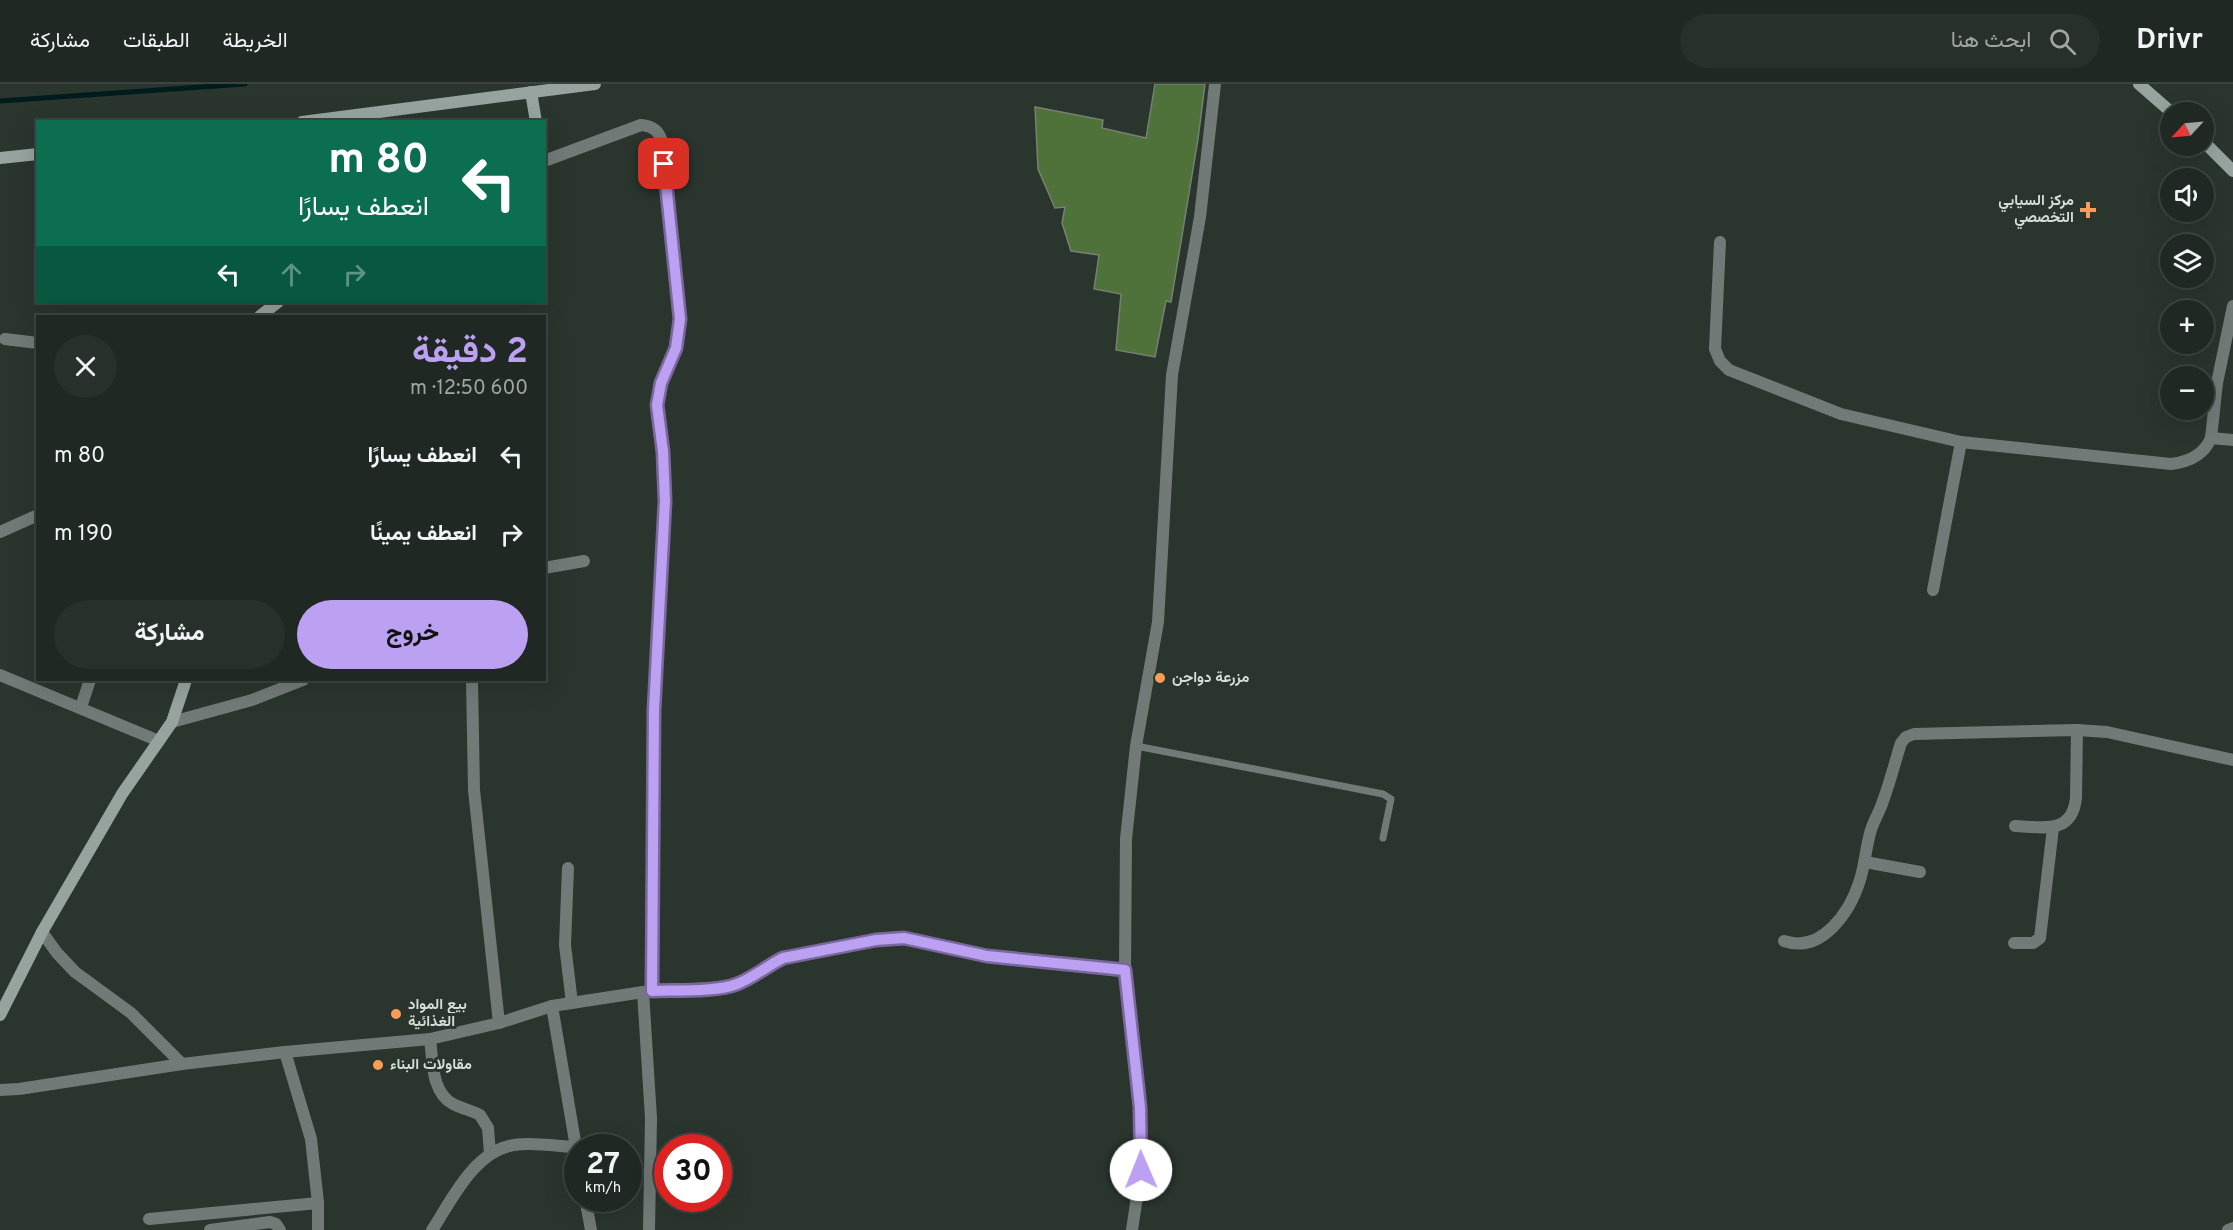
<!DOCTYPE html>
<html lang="ar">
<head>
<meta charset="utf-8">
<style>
  body { margin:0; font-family:Overpass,Vazirmatn,sans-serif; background:#27302a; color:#f1f3f6; direction:rtl; height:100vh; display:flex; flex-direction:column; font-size:22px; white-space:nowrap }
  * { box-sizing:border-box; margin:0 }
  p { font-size:20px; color:#a1a6a5 }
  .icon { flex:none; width:33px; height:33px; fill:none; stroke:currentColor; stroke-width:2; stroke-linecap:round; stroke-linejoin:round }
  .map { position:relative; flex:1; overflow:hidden; direction:ltr }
  .drawer { position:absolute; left:36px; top:231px; width:510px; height:366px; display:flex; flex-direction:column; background:#1f2822; border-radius:0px; box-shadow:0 6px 24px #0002,0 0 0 2px #3c4440; direction:rtl }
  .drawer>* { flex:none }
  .top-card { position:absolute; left:36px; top:36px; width:510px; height:183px; border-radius:0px; box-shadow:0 6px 24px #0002,0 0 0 2px #3c4440; direction:rtl; background:#0b6e4f; color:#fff; overflow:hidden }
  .needle { width:39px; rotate:244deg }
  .tools { position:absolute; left:2160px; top:18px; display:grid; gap:12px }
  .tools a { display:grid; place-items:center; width:54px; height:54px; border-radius:50%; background:#1f2822; box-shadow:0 6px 24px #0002,0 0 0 2px #3c4440; font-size:30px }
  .speed { position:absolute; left:564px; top:1050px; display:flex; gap:12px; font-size:30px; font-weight:700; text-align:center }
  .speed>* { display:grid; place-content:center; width:78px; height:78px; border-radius:50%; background:#1f2822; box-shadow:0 6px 24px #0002,0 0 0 2px #3c4440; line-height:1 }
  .speed small { font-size:15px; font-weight:400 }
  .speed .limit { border:9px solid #d22; background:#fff; color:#111 }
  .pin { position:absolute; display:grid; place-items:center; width:51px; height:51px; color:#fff; margin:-26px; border-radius:12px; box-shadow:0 3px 9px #0006 }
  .me { position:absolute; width:66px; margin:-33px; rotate:359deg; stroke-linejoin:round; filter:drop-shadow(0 0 4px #0008) }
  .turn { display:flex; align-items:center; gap:21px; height:126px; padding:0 18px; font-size:27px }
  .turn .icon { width:78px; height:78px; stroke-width:2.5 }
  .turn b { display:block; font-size:42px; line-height:51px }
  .lanes { display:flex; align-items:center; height:57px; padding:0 18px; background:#0003; justify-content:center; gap:30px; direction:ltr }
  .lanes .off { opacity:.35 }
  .round { display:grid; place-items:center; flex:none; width:63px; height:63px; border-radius:32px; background:#27302a }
  .summary { display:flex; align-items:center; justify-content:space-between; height:102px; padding:0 18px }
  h1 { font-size:36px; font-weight:700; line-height:45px; color:#bca0f2 }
  .cta { display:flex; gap:12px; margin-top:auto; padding:12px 18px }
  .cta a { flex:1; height:69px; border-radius:36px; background:#bca0f2; color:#111; font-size:24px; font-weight:700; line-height:69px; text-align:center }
  .cta a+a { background:#27302a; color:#f1f3f6 }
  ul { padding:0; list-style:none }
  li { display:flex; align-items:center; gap:18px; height:78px; padding:0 18px }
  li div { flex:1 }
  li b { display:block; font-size:22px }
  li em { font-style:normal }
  header { display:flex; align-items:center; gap:36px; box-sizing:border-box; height:84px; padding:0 30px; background:#1f2822; border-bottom:2px solid #3c4440 }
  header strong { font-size:28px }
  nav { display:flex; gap:33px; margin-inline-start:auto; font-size:21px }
  .search { width:420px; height:54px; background:#27302a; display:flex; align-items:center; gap:15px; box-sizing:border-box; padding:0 21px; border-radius:33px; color:#a1a6a5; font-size:22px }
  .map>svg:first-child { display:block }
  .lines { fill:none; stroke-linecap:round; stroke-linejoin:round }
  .stream { stroke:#001b1b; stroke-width:5 }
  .building { fill:#4f723a; stroke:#778072; stroke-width:1.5 }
  .lane { stroke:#727a77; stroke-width:7 }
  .street { stroke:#727a77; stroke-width:12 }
  .secondary { stroke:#96a39f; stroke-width:12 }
  .route-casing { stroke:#7a689d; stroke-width:15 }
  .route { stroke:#bca0f2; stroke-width:10 }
  .poi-dot { fill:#fd9c56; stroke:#29352d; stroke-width:2 }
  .labels { text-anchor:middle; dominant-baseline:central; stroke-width:6; stroke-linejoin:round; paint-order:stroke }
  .poi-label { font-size:15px; font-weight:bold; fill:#d6ddd8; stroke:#29352d; text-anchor:start }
</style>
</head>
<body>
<header>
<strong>Drivr</strong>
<div class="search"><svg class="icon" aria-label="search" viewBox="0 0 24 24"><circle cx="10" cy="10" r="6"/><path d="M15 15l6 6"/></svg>ابحث هنا</div>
<nav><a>الخريطة</a><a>الطبقات</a><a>مشاركة</a></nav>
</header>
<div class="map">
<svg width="2233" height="1146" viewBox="0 0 2233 1146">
  <rect width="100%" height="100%" fill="#29352d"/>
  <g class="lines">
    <polyline class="stream" points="0,17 245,0"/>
  </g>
  <polygon class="building" points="1155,0 1205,0 1198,55 1171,218 1166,217 1155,273 1116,266 1121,210 1094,205 1099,171 1071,167 1062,139 1065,123 1055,124 1038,85 1035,23 1103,36 1102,44 1146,54"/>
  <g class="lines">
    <polyline class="lane" points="1136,662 1383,710 1391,715 1383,754"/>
    <g class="street">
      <path d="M544,77L641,41C654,42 660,48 663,61L680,235L676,264L661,299L657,321L663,368L665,417L654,626L652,907"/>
      <path d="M1720,158L1715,265L1720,277L1729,286L1841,330L1961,358L2171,380C2188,378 2204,371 2211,354L2217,299L2233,222"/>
      <polyline points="5,255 38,259"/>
      <polyline points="2211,354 2233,356"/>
      <polyline points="0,448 38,431"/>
      <polyline points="544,484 584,477"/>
      <polyline points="1933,506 1961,358"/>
      <polyline points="0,591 159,657"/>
      <polyline points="472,596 474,706 499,939"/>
      <polyline points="81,623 90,596"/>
      <polyline points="172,638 252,616 303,596"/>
      <path d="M2015,742C2043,743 2072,751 2076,714L2077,646"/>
      <polyline points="1865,778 1920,788"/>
      <polyline points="568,784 565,861 572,919"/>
      <polyline points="42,848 57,869 75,888 131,929 182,980"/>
      <path d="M1784,857C1822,870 1850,828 1860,796C1865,780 1866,762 1871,746C1874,736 1880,727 1883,717C1890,698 1895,678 1901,659L1906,653L1914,650L2077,646L2107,648L2233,676"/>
      <polyline points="2014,859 2033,859 2040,854 2053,744"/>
      <polyline points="643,908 651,1034 649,1146"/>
      <polyline points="552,922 578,1075"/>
      <path d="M430,955C433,977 431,1008 453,1020C462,1025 472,1026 480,1031L488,1044L490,1070"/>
      <polyline points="285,968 311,1055 318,1119 318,1146"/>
      <polyline points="0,1006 19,1005 182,980 285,968 430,955 499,939 552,922 643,908 726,903 745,897 767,882 783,874 876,856 904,854 987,872 1125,886"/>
      <polyline points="585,1114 591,1146"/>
      <polyline points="149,1135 318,1119"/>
      <polyline points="210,1146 270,1138 276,1140 280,1146"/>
      <path d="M432,1146C452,1116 474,1067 514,1061C533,1058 556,1062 575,1063"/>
      <polyline points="1132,1146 1141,1086 1140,1023 1125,886 1126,755 1136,662 1158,538 1172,291 1200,133 1215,0"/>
      <polyline points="2228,1146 2233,1144"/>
    </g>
    <g class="secondary">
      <polyline points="2139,0 2171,28"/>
      <polyline points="531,8 536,38"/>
      <polyline points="302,38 595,0"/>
      <polyline points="2204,58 2233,87"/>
      <polyline points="0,74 38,70"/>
      <polyline points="260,232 278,218"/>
      <polyline points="0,931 42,848 122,710 172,638 186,596"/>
    </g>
  </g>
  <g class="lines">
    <defs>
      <path id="route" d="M664,80L680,235L676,264L661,299L657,321L663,368L665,417L654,626L652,907C676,906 717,908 737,900C753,894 767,882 783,874L876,856L904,854L987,872L1125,886L1140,1023L1141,1086"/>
    </defs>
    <use href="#route" class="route-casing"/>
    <use href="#route" class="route"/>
  </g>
  <g class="poi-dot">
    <path d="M2085 117h6v6h6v6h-6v6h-6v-6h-6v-6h6z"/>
    <circle cx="1160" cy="594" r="6"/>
    <circle cx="396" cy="930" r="6"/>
    <circle cx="378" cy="981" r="6"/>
  </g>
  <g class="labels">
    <g class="poi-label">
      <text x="2074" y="117" text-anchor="end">مركز السيابي<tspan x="2074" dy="17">التخصصي</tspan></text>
      <text x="1172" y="594">مزرعة دواجن</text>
      <text x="408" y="921">بيع المواد<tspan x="408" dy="17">الغذائية</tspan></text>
      <text x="390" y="981">مقاولات البناء</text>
    </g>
  </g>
</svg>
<div class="tools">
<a><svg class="needle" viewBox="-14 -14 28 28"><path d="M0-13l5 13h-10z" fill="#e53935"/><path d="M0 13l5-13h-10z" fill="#a1a6a5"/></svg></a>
<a><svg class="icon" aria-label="sound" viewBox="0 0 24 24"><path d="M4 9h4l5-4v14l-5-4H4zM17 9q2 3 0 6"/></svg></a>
<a><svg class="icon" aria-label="layers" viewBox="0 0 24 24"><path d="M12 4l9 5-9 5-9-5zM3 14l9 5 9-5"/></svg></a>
<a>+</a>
<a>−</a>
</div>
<div class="speed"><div>27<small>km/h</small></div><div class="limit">30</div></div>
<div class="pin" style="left:664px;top:80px;background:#d93025"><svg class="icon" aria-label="arrive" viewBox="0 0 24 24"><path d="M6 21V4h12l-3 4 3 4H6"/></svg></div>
<svg class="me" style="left:1141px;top:1086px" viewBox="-20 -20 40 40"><circle r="19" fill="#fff"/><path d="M0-13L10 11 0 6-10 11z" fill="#bca0f2"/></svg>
<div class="top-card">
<div class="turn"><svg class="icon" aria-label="left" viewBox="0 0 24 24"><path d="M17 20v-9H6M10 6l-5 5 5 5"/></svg><div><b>80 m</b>انعطف يسارًا</div></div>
<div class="lanes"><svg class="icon" aria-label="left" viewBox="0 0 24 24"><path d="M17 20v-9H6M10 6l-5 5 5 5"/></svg><svg class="icon off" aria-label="ahead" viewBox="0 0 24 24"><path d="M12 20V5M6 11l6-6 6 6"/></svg><svg class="icon off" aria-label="right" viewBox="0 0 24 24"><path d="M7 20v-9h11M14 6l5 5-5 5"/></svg></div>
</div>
<section class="drawer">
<div class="summary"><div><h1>2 دقيقة</h1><p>600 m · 12:50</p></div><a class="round"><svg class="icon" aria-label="close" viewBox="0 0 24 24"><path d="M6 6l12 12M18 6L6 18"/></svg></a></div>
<ul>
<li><svg class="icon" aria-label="left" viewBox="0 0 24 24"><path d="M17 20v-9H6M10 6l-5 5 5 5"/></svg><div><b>انعطف يسارًا</b></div><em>80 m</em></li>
<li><svg class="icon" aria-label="right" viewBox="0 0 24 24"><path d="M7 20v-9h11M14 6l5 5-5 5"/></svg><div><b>انعطف يمينًا</b></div><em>190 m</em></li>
</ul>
<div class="cta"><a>خروج</a><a>مشاركة</a></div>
</section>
</div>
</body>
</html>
